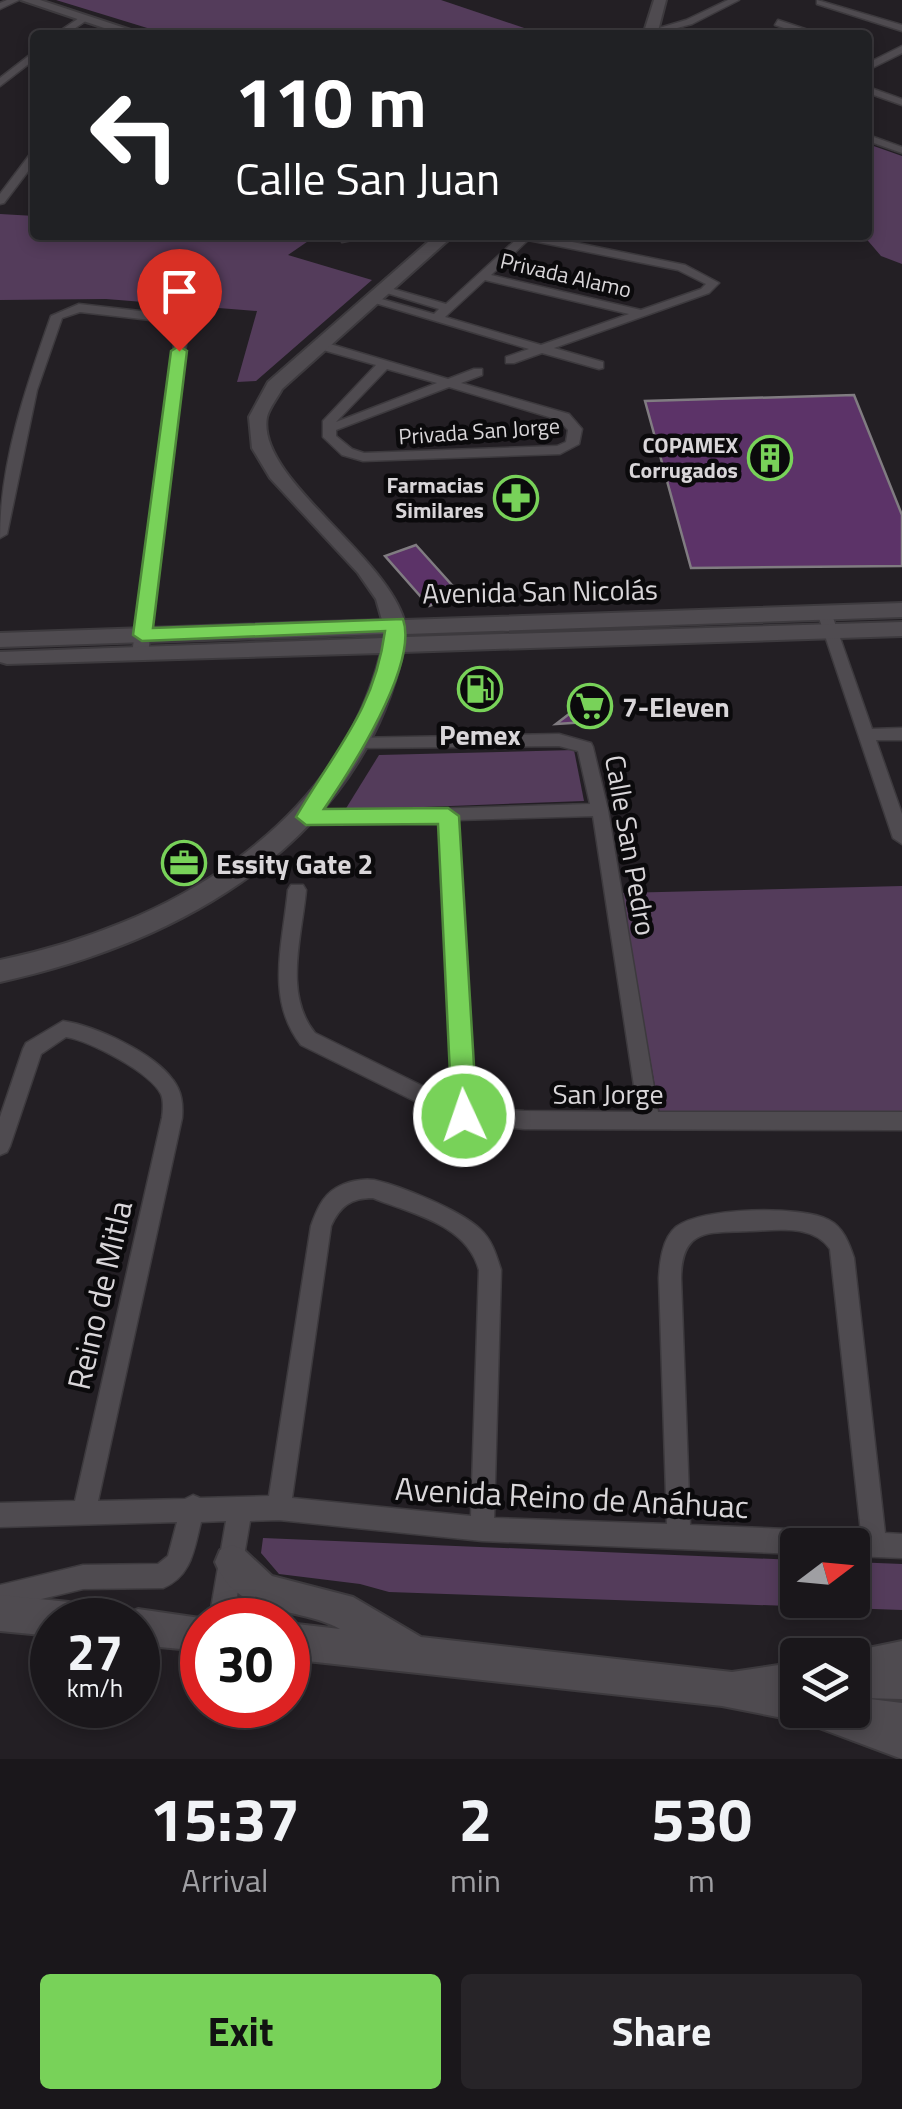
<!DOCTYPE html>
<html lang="en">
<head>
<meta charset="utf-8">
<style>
  body { margin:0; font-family:"Titillium Web",sans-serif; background:#272428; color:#f1f3f6; height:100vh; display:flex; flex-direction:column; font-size:38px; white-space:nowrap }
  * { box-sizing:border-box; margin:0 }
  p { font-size:32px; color:#9f9fa3 }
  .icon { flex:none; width:55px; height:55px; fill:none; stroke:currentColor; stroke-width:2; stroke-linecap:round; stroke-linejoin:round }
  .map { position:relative; height:1759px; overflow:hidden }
  .sheet { display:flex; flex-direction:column; background:#1a171b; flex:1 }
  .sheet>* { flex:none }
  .guide { position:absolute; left:30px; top:30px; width:842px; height:210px; border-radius:10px; box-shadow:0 5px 15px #0003,0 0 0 2px #38363a; background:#202124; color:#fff; overflow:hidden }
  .needle { width:65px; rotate:74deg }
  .controls { position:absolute; left:780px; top:1528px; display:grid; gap:20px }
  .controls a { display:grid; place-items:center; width:90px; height:90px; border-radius:10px; background:#1a171b; box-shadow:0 5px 15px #0003,0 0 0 2px #38363a; font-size:50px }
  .speed { position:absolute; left:30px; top:1598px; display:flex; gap:20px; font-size:50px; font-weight:700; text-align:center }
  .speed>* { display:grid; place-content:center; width:130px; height:130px; border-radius:50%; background:#1a171b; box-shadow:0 5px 15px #0003,0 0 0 2px #38363a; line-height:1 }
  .speed small { font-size:25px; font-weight:400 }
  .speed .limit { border:15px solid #d22; background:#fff; color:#111 }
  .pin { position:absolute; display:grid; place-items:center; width:85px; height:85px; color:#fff; margin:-102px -42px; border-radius:50% 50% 50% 0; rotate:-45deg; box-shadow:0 0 10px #0007 }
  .pin .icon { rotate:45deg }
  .me { position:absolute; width:110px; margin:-55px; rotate:357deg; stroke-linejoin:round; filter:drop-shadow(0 0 8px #0008) }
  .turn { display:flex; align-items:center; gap:35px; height:210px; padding:0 40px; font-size:45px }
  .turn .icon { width:130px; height:130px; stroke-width:2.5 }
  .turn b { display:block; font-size:70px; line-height:85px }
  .eta { display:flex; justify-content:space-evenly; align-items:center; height:170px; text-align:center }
  .eta b { font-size:60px; font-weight:700; line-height:70px }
  .action { display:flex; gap:20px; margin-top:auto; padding:20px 40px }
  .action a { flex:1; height:115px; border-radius:10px; background:#78d259; color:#111; font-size:40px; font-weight:700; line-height:115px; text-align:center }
  .action a+a { background:#272428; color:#f1f3f6 }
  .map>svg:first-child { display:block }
  .green { fill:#543c5b }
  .building { fill:#5c3368; stroke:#807c81; stroke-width:2.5 }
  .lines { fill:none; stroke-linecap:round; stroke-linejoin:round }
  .street-casing { stroke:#3d3a3e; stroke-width:3 }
  .secondary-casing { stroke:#3d3a3e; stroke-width:4 }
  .street { fill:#4f4b50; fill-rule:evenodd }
  .secondary { fill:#4f4b50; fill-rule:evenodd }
  .route { fill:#78d259; stroke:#4e883a; stroke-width:2.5 }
  .labels { text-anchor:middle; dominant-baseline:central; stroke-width:9; stroke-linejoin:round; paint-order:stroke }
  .far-street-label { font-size:22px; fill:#d9d6d9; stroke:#0b0a0c }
  .far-poi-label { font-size:22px; font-weight:bold; fill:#d9d6d9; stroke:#0b0a0c; text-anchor:end }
  .street-label { font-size:28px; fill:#d9d6d9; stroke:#0b0a0c }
  .poi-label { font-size:28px; font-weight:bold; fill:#d9d6d9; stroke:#0b0a0c; text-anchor:start }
  .near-street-label { font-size:32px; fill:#d9d6d9; stroke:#0b0a0c }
</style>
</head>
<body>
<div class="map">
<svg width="902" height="1759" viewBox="0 0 902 1759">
  <rect width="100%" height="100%" fill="#231f24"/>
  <g class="green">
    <polygon points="56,0 441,0 545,35 170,35"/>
    <polygon points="868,144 902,156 902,264 881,256 863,235 868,235"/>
    <polygon points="0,214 35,216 35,235 317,235 288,255 372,280 256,381 237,382 257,311 106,299 0,300"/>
    <polygon points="574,750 584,801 345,810 379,755"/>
    <polygon points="902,886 902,1113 660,1114 620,893"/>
    <polygon points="263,1538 797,1560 798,1600 852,1600 853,1562 902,1564 902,1610 389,1592 360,1584 279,1574 261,1553"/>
  </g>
  <g class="building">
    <polygon points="854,395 902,515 902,566 691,568 645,401"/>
    <polygon points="416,545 460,594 429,606 385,556"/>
    <polygon points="599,691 603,721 556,724"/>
  </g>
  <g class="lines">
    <defs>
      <g id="street">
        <polygon points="7,0 19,0 0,9 0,3"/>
        <polygon points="728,0 739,0 692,24 651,35 646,32 686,20"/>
        <polygon points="817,0 902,25 902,31 817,4"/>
        <polygon points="82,16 90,18 65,35 54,35"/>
        <polygon points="778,20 817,33 819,35 805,35 775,25"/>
        <polygon points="902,46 902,53 868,70 868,63"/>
        <polygon points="35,51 35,59 0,86 0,78"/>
        <polygon points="868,87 902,99 902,105 868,93"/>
        <polygon points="868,135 902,147 902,153 868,141"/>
        <polygon points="35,152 35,162 4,203 0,204 0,194 31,153"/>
        <polygon points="341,235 353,235 352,240 342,242"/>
        <path d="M521,235H538L685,265L719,283L709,293L554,348L603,362V368L599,369L542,353L514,363H506V357L529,349L365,300L371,296L434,314L439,309L377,290L383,286L446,304ZM528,240L678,270L706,284L701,289L641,310L491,275ZM485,280L629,314L541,345L445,317Z"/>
        <path d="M79,304L183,316L189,320L148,654L140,659L132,654L177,323L80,312L62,318L37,390L7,534L0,538C0,462 26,387 51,316Z"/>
        <path d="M320,341L448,379L474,369H482V375L461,383L569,414L582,429L579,444L560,454L363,461L342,455L323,437V421L376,365L316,348L314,345ZM387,369L437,383L336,422ZM449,387L559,420L568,430L566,442L557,446L364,453L352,449L336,436V430Z"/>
        <polygon points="824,607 831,612 872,729 902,728 902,740 876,740 902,814 902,844 893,838 817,612"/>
        <path d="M559,734L591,743L593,747L608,810L658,1112H902V1130L524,1129L457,1122L301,1045C265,999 283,943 288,890L291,885H303L306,890C302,936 283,994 315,1033L453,1101L440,820L306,823L300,821L298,817L300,813L590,804L578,751L559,746L359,748L351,742L353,738ZM593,816L638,1112L524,1111L473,1108L457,820Z"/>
        <path d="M63,1021C96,1026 154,1053 173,1080C182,1092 183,1104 182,1118L98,1501L185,1499L193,1495L200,1498L269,1496L311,1226C316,1212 322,1196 336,1188C346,1182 362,1178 374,1180C401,1186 460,1210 480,1229C492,1240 496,1254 501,1270L494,1518L667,1524L659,1278C660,1262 662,1239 676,1227C700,1207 802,1205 829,1220C843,1227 849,1243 854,1258L885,1533L902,1534V1558L852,1556V1545H798V1554L482,1541L279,1520L250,1521L233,1620H209L226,1521L201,1522C194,1549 192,1576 163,1588L83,1589L0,1609V1585L83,1565L158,1564L168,1556L177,1522L0,1527V1503L75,1501L162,1118C163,1111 164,1101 161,1094C150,1072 90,1041 66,1037L41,1054L10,1146L7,1152L0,1155V1117L23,1049L26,1043ZM373,1198C412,1214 467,1224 479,1270L471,1516L292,1498L331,1226C340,1206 351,1198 373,1198ZM750,1231C778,1230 813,1224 830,1249L861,1532L690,1525L681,1278C682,1227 709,1233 750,1231Z"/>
      </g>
      <g id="secondary">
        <polygon points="21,0 40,0 146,35 125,35"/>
        <polygon points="654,0 666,0 657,35 643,35"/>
        <path d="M436,235H454L282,389C278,397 269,408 267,417C256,477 384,553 404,620L902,603V617L406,634V637L902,622V636L403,652C358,845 179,943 0,982V960C167,925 336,830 381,653L7,664L0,662V652L384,638V634L0,647V633L382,620L376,599L358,573L270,478L252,448L249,417L268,382Z"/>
        <path d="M232,1545L244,1550L272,1576L353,1597L421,1637L732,1672L798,1662V1710H852V1655L839,1654L902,1641V1699L862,1698L902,1703V1759L803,1722L722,1706L288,1659V1623L340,1629C296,1605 238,1619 215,1562L220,1550Z"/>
        <polygon points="0,1595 69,1602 82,1607 87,1620 52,1620 52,1636 0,1631"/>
        <polygon points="138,1609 214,1620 202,1620 202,1651 138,1645 138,1620 123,1620 125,1614"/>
      </g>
    </defs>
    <use href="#street" class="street-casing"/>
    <use href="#secondary" class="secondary-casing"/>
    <use href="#street" class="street"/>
    <use href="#secondary" class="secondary"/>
  </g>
  <path class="route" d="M179,346L187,351L153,628L403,619C419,665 350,771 324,809L448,808L459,816L477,1116L474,1123L464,1127L452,1116L438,824L306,825L296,817C334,751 374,712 385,631L142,641L133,635L171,351Z"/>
  <defs>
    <symbol id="building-ring" viewBox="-11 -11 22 22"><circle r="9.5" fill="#0b0a0c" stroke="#78d259" stroke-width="1.5"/><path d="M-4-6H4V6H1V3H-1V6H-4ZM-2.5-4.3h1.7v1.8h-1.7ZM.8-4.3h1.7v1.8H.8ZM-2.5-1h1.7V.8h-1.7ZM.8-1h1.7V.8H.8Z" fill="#78d259"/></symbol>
    <symbol id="pharmacy-ring" viewBox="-11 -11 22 22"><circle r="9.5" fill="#0b0a0c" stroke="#78d259" stroke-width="1.5"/><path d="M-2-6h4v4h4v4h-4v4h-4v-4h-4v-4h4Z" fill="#78d259"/></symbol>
    <symbol id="fuel-ring" viewBox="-11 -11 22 22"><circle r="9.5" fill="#0b0a0c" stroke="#78d259" stroke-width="1.5"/><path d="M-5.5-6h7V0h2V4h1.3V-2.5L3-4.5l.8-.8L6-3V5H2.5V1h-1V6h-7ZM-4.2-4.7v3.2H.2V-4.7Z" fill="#78d259"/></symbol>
    <symbol id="supermarket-ring" viewBox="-11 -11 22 22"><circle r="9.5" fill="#0b0a0c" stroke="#78d259" stroke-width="1.5"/><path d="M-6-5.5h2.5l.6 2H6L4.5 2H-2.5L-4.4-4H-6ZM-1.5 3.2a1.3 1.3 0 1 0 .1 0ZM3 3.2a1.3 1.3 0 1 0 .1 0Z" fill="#78d259"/></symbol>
    <symbol id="office-ring" viewBox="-11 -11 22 22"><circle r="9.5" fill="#0b0a0c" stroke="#78d259" stroke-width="1.5"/><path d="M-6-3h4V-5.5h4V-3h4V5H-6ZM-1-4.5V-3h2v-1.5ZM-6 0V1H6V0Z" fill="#78d259"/></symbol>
  </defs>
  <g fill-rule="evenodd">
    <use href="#building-ring" x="745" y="433" width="50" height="50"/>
    <use href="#pharmacy-ring" x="491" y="473" width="50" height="50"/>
    <use href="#fuel-ring" x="455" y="664" width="50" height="50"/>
    <use href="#supermarket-ring" x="565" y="681" width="50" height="50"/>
    <use href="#office-ring" x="159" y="838" width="50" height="50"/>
  </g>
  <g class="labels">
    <g class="far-street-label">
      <text transform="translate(566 275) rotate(13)">Privada Alamo</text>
      <text transform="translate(479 431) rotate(-4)">Privada San Jorge</text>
    </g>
    <g class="far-poi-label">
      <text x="738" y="445">COPAMEX<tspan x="738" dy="25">Corrugados</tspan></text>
      <text x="484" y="485">Farmacias<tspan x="484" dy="25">Similares</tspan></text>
    </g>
    <g class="street-label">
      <text transform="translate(540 591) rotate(-1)">Avenida San Nicolás</text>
      <text transform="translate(631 845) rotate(80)">Calle San Pedro</text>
      <text x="608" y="1093">San Jorge</text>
    </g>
    <g class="poi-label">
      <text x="622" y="706">7-Eleven</text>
      <text x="480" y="734" text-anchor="middle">Pemex</text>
      <text x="216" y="863">Essity Gate 2</text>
    </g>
    <g class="near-street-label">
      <text transform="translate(99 1295) rotate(-77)">Reino de Mitla</text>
      <text transform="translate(572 1497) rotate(3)">Avenida Reino de Anáhuac</text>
    </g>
  </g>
</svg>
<div class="controls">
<a><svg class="needle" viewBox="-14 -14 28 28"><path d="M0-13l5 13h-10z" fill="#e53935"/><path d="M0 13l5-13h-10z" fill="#9f9fa3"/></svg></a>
<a><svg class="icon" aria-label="layers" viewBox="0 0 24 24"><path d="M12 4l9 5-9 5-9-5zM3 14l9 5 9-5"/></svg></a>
</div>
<div class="speed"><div>27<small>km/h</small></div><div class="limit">30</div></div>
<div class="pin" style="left:179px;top:351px;background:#d93025"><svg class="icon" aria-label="arrive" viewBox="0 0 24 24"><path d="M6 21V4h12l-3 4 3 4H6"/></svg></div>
<svg class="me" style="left:464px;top:1116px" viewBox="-20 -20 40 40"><circle r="17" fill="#78d259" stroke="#fff" stroke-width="3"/><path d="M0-11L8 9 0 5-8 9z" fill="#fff"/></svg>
<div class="guide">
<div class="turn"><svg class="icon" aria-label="left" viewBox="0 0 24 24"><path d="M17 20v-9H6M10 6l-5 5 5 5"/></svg><div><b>110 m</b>Calle San Juan</div></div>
</div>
</div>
<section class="sheet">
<div class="eta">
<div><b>15:37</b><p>Arrival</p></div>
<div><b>2</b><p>min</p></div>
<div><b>530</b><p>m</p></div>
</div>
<div class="action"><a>Exit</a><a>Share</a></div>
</section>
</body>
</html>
